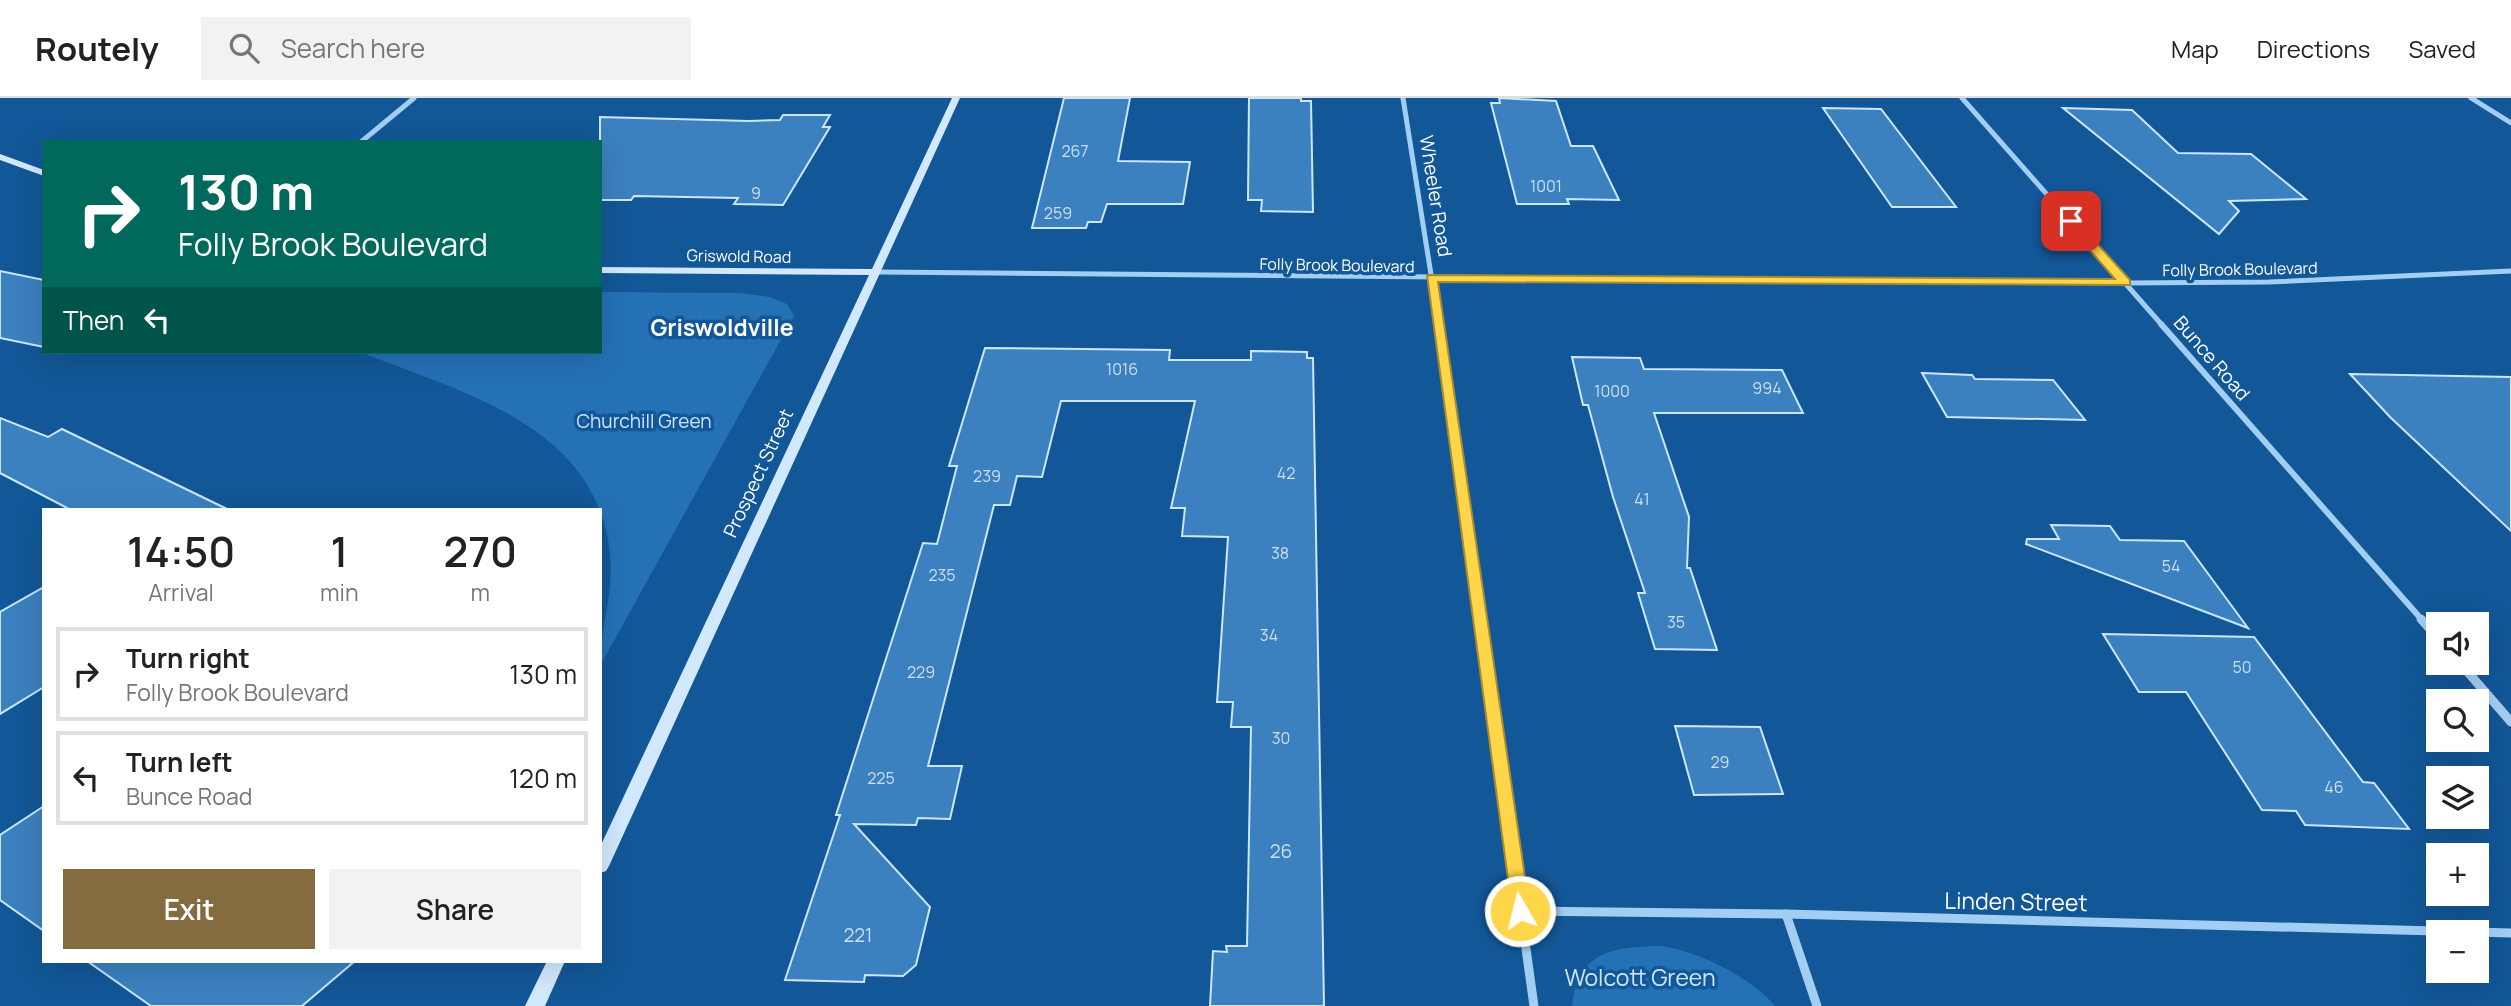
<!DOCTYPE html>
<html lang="en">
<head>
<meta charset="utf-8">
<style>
  body { margin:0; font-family:Manrope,sans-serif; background:#f2f2f2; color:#222; height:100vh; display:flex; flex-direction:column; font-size:26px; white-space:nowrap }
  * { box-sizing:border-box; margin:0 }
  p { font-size:23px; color:#767676 }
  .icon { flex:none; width:38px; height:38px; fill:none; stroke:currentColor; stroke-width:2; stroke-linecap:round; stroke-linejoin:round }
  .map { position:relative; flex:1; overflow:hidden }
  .details { position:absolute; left:42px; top:410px; width:560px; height:455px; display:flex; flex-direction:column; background:#fff; border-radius:0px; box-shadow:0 7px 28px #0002 }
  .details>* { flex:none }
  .top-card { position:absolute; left:42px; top:42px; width:560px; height:214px; border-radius:0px; box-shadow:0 7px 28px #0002; background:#00695c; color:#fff; overflow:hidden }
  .tools { position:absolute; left:2426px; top:514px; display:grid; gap:14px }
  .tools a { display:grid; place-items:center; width:63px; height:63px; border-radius:0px; background:#fff; box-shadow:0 7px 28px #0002; font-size:35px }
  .pin { position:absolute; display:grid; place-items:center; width:60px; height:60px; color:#fff; margin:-30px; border-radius:14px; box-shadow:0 4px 10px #0006 }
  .me { position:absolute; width:77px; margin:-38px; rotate:352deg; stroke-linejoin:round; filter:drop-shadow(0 0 5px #0008) }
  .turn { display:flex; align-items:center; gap:24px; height:147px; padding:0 21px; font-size:32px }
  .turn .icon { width:91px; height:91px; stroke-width:2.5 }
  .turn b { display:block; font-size:49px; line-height:60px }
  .then { display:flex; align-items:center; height:66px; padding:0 21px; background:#0003; gap:14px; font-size:26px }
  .eta { display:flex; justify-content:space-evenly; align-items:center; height:119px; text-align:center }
  .eta b { font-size:42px; font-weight:600; line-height:49px }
  .cta { display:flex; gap:14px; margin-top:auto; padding:14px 21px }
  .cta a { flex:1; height:80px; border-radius:0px; background:#856c40; color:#fff; font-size:28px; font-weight:600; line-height:80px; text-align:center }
  .cta a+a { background:#f2f2f2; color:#222 }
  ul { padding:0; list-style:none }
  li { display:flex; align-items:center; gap:21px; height:94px; margin:0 14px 10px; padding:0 7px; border:4px solid #e0e0e0; border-radius:0px }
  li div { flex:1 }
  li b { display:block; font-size:26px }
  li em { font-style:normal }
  header { display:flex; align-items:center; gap:42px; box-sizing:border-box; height:98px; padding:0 35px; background:#fff; border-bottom:2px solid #e0e0e0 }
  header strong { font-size:33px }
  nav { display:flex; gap:38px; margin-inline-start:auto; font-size:24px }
  .search { width:490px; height:63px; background:#f2f2f2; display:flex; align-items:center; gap:18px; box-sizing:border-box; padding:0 24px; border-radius:0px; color:#767676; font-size:26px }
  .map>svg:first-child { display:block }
  .green { fill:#2571b6 }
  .building { fill:#3b80bf; stroke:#cbe6fd; stroke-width:2 }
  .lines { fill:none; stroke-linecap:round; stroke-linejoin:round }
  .street-far2 { stroke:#a3cef3; stroke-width:5 }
  .street-far1 { stroke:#a3cef3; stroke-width:6 }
  .street { stroke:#a3cef3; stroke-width:9 }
  .secondary { fill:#d2e8fd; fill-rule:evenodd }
  .route { fill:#ffd54a; stroke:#a68a30; stroke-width:2 }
  .labels { text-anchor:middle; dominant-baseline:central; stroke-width:7; stroke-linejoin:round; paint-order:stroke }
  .number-label { font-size:16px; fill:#cedfef }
  .far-street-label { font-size:16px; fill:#fff; stroke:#125797 }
  .street-label { font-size:19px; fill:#fff; stroke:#125797 }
  .park-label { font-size:19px; fill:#cbe6fd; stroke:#125797 }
  .near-number-label { font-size:19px; fill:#cedfef }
  .quarter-label { font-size:23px; font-weight:bold; fill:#fff; stroke:#125797 }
  .near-street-label { font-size:23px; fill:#fff; stroke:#125797 }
  .near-park-label { font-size:23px; fill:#cbe6fd; stroke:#125797 }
</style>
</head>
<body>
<header>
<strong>Routely</strong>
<div class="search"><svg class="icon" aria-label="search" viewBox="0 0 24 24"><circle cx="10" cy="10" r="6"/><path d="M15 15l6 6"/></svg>Search here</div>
<nav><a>Map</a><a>Directions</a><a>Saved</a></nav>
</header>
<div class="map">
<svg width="2511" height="908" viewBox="0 0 2511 908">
  <rect width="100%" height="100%" fill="#125797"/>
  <g class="green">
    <path d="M600,194L739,195L770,199L787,206L794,218L600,568C600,531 614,495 610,457C598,327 461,294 360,254H600Z"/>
    <path d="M1660,848C1696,852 1751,879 1775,908H1572C1578,853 1613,849 1660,848Z"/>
  </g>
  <g class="building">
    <polygon points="1064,0 1130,0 1118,63 1190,64 1183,106 1107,106 1101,124 1088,124 1086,130 1032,130"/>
    <polygon points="1249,0 1301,0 1301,3 1311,3 1313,114 1261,113 1262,102 1248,102"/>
    <polygon points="1499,0 1556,3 1571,48 1593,48 1619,102 1567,101 1569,106 1517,106 1491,5 1500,5"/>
    <polygon points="1823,10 1881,11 1956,109 1892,109"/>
    <polygon points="2063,10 2132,12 2178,55 2251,56 2306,101 2229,103 2239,113 2219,136"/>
    <polygon points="783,17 830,17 823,29 830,29 783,107 734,106 738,100 634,98 631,102 600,102 600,19 749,23 780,22"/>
    <polygon points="0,173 44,182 44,249 0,240"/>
    <polygon points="985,250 1170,252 1169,262 1251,262 1251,253 1307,254 1307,260 1313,260 1324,908 1210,908 1213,853 1227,854 1226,848 1247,848 1251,629 1231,629 1233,604 1217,604 1228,439 1182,438 1185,410 1171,410 1195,303 1061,303 1042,379 1017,378 1010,407 994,407 928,668 962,668 950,721 918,720 916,727 854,726 930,809 916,867 903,878 865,877 864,884 785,882 840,717 836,717 923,445 937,446 957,368 949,368"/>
    <polygon points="1572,259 1640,260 1644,271 1782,272 1803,315 1654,315 1689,419 1687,470 1690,470 1717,552 1655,551 1638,495 1645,495 1613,399 1588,307 1583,307"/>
    <polygon points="1922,275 1972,277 1975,281 2053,282 2085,322 1947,319"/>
    <polygon points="2350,276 2511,279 2511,433 2390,319"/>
    <polygon points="0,320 48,339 62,331 227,411 69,411 0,375"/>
    <polygon points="2051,427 2110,428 2120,442 2184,443 2248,530 2026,446 2027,441 2059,441"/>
    <polygon points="44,489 44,589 0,616 0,514"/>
    <polygon points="2103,536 2254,539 2363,684 2374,685 2409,731 2305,727 2296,713 2262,712 2186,594 2139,594"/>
    <polygon points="1675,628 1760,629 1783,696 1694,697"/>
    <polygon points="44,708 44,833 0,802 0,737"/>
    <polygon points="87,863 355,863 302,908 151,908"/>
  </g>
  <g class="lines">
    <g class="street-far2">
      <polyline points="1403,0 1439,227"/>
      <polyline points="1962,0 2162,227"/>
      <polyline points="2471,0 2511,25"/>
      <polyline points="361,44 414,0"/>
      <polyline points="877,174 2125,185 2269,184 2511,173"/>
    </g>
    <g class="street-far1">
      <polyline points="1438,226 1480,523"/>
      <polyline points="2161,226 2423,523"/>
    </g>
    <g class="street">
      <polyline points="1480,521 1534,908"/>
      <polyline points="2421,521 2438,540"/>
      <polyline points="2460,565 2511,624"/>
      <polyline points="1520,813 1786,816 2511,835"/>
      <polyline points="1786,816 1817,908"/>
    </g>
    <g class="secondary">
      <polygon points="952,0 960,0 609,768 606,773 600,775 600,749 869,177 600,175 600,169 872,171"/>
      <polygon points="0,56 44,72 44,78 0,62"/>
      <polygon points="547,863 565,863 545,908 525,908"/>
    </g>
  </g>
  <polygon class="route" points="2067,121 2075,121 2130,182 2130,187 1438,184 1530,813 1527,819 1520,822 1513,819 1427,177 2115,181 2067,126"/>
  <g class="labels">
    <g class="number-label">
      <text x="1075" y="53">267</text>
      <text x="1546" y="88">1001</text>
      <text x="756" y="95">9</text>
      <text x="1058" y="115">259</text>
      <text x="1122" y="271">1016</text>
      <text x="1767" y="290">994</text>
      <text x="1612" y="293">1000</text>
      <text x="1286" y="375">42</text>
      <text x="987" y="378">239</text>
      <text x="1642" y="401">41</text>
      <text x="1280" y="455">38</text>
      <text x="2171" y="468">54</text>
      <text x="942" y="477">235</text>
      <text x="1676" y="524">35</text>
      <text x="1269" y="537">34</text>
      <text x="2242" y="569">50</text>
      <text x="921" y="574">229</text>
      <text x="1281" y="640">30</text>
      <text x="1720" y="664">29</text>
      <text x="881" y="680">225</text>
      <text x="2334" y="689">46</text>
    </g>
    <g class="far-street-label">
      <text transform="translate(739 158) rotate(1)">Griswold Road</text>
      <text transform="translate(1337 167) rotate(1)">Folly Brook Boulevard</text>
      <text transform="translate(2240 171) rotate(-1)">Folly Brook Boulevard</text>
    </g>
    <g class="street-label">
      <text transform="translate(1436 98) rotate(81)">Wheeler Road</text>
      <text transform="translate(2212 260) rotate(49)">Bunce Road</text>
      <text transform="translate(758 375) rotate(-65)">Prospect Street</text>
    </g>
    <g class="park-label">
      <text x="644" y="323">Churchill Green</text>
    </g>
    <g class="near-number-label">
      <text x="1281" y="753">26</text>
      <text x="858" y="837">221</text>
    </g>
    <g class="quarter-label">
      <text x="722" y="229">Griswoldville</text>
    </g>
    <g class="near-street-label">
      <text transform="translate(2016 803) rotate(1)">Linden Street</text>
    </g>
    <g class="near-park-label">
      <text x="1640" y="879">Wolcott Green</text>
    </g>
  </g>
</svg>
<div class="tools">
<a><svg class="icon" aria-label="sound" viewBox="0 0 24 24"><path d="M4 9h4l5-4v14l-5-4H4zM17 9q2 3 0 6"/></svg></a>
<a><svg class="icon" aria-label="search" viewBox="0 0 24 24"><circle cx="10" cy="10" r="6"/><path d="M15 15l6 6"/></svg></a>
<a><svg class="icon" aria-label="layers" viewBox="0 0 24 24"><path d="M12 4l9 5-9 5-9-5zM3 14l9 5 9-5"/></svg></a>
<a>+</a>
<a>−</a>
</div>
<div class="pin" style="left:2071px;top:123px;background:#d93025"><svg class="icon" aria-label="arrive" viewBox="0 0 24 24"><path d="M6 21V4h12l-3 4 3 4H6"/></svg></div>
<svg class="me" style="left:1520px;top:813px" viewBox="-20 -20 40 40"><circle r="17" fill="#ffd54a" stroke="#fff" stroke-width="3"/><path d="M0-11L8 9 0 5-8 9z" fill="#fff"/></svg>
<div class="top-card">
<div class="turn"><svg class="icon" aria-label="right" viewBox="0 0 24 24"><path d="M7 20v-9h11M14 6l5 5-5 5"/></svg><div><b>130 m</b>Folly Brook Boulevard</div></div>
<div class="then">Then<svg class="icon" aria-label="left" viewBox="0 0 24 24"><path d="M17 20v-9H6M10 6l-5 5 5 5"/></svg></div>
</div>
<section class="details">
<div class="eta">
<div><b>14:50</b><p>Arrival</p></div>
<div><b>1</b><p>min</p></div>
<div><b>270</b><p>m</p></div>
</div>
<ul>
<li><svg class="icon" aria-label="right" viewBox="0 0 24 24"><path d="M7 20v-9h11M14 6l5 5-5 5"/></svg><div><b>Turn right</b><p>Folly Brook Boulevard</p></div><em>130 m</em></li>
<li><svg class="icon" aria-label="left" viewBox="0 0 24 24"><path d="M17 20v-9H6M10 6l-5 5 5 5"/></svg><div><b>Turn left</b><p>Bunce Road</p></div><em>120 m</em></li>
</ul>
<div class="cta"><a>Exit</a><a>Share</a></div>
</section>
</div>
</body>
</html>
